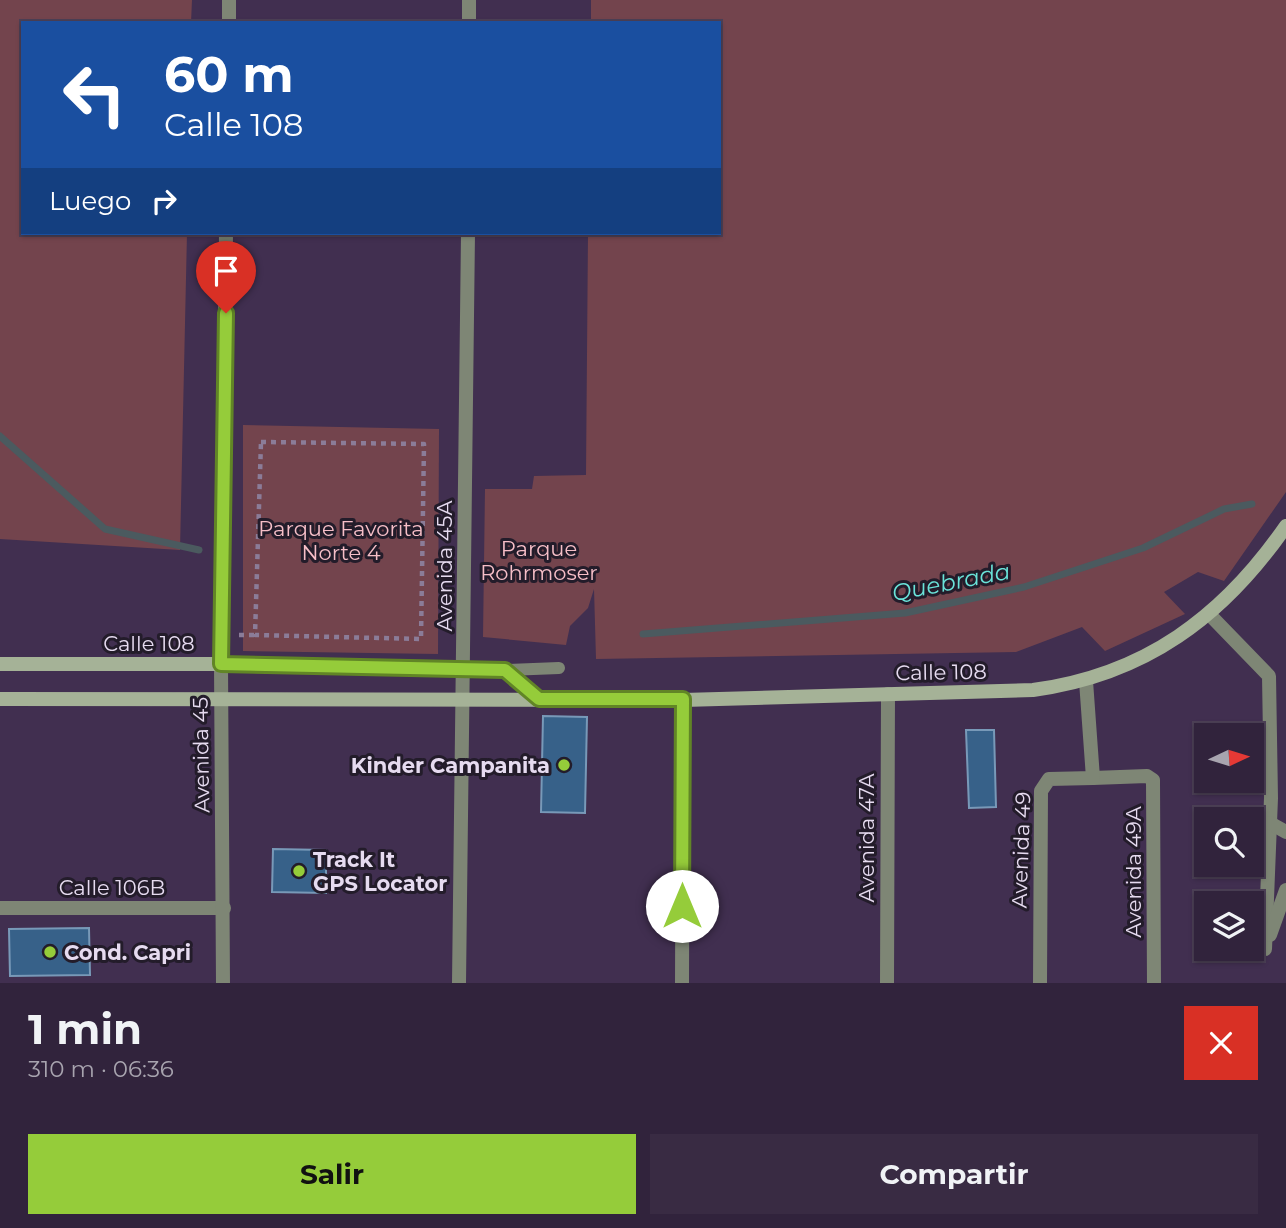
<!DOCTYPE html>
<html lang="es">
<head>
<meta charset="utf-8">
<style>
  body { margin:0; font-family:Montserrat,sans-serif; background:#392b43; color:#f1f3f6; height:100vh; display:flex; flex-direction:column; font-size:26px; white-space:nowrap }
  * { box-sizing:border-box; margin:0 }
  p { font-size:23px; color:#a8a4af }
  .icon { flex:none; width:38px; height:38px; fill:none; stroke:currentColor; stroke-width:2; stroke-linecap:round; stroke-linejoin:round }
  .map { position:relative; height:983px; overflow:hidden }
  .panel { display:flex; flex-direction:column; background:#31233c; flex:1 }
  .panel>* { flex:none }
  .guide { position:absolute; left:21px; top:21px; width:700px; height:214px; border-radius:0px; box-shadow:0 2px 5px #0004,0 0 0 2px #4c4056; background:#1a4fa0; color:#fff; overflow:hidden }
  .needle { width:46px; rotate:86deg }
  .controls { position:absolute; left:1194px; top:723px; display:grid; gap:14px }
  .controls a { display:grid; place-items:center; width:70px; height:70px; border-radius:0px; background:#31233c; box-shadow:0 2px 5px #0004,0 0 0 2px #4c4056; font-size:35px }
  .pin { position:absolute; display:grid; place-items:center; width:60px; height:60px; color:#fff; margin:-72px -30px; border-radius:50% 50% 50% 0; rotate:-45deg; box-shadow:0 0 7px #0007 }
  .pin .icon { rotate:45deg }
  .me { position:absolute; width:77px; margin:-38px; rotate:0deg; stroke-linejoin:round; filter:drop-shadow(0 0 5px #0008) }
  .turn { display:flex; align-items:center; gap:24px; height:147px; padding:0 28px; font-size:32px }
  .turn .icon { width:91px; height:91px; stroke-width:2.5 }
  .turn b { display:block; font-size:49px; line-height:60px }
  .then { display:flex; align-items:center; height:66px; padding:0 28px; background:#0003; gap:14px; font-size:26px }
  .round { display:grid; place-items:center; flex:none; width:74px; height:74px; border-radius:0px; background:#392b43 }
  .overview { display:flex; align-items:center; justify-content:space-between; height:119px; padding:0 28px }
  h1 { font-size:42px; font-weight:700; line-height:52px }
  .primary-button { display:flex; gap:14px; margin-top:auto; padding:14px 28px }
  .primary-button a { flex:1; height:80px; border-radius:0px; background:#95cc3a; color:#111; font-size:28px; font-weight:700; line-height:80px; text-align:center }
  .primary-button a+a { background:#392b43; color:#f1f3f6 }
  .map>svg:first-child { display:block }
  .green { fill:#73444d }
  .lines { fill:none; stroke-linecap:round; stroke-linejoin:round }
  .stream { stroke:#4b5a5f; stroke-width:7 }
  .building { fill:#376189; stroke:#7899b8; stroke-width:2 }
  .path { stroke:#8b7c98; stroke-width:4.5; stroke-dasharray:5 5; stroke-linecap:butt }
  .service { stroke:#7e8675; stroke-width:12 }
  .minor { stroke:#7e8675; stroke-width:14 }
  .tertiary { stroke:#7e8675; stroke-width:14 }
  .secondary { stroke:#a5b297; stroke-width:14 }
  .route-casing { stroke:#618526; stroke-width:18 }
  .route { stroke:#95cc3a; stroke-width:12 }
  .poi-dot { fill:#95cc3a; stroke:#231c2a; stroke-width:2.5 }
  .labels { text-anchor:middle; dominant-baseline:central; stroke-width:6; stroke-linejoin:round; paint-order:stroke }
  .park-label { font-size:21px; fill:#f6bec7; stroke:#231c2a }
  .street-label { font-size:21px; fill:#e6dbf0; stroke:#231c2a }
  .poi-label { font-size:21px; font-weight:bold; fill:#e6dbf0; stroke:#231c2a; text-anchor:start }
  .water-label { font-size:23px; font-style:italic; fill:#6ae3d9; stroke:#231c2a }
</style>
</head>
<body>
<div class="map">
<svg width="1286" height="983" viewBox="0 0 1286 983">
  <rect width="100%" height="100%" fill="#412f50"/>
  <g class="green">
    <polygon points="0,0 192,0 191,23 23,23 23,233 187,233 180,550 0,539"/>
    <polygon points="591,0 1286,0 1286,492 1224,581 1198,572 1164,592 1185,614 1105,651 1082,627 1016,652 596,659 594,589 588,608 570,626 566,645 483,637 485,489 532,489 534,476 586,475 588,233 719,233 719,23 591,23"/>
    <polygon points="243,425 439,429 438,654 243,651"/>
  </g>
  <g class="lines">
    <g class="stream">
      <polyline points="0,436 105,529 199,550"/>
      <polyline points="643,634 905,613 1024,587 1143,548 1224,509 1252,504"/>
    </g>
  </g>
  <g class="building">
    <polygon points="543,716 587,717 585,813 541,812"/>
    <polygon points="966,730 994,730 996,807 969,808"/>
    <polygon points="273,849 326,850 326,893 272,892"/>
    <polygon points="89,928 90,975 10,976 9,929"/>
  </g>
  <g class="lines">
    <g class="path">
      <polygon points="261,442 424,444 421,639 255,635"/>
      <polyline points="239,635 255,635"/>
    </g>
    <polyline class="service" points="505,670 559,668"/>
    <g class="minor">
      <polyline points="229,23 229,0"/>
      <polyline points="469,23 469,0"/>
      <polyline points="1210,615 1269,676 1271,798 1265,949"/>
      <polyline points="221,664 226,233"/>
      <polyline points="1093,778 1147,776 1153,780 1154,983"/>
      <polyline points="1270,823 1286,832"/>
      <polyline points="0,908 224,908"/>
      <polyline points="1270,935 1286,890"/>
      <polyline points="459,983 468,233"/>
      <polyline points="682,983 683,700"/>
      <polyline points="887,983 888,694"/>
      <polyline points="1040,983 1041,791 1049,779 1093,778 1086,681"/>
    </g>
    <polyline class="tertiary" points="221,664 223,983"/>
    <g class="secondary">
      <polyline points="0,664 221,664 505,670 539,699"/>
      <path d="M0,699L683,700L1033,690C1145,675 1223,617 1286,526"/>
    </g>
  </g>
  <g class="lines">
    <defs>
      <polyline id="route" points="226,313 221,664 505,670 539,699 683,699 682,906"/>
    </defs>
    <use href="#route" class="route-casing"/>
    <use href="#route" class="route"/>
  </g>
  <g class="poi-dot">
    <circle cx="564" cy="765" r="7"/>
    <circle cx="299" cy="871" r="7"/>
    <circle cx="50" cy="952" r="7"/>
  </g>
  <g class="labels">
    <g class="park-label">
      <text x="341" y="528">Parque Favorita<tspan x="341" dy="24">Norte 4</tspan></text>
      <text x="539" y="548">Parque<tspan x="539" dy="24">Rohrmoser</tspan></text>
    </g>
    <g class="street-label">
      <text transform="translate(444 566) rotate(-90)">Avenida 45A</text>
      <text x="149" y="643">Calle 108</text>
      <text transform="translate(941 672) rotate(-1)">Calle 108</text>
      <text transform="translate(201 755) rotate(-91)">Avenida 45</text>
      <text transform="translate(866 838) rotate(-90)">Avenida 47A</text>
      <text transform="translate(1021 850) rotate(-88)">Avenida 49</text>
      <text transform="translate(1133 872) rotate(-90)">Avenida 49A</text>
      <text x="112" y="887">Calle 106B</text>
    </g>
    <g class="poi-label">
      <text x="550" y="765" text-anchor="end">Kinder Campanita</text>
      <text x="313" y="859">Track It<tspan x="313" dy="24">GPS Locator</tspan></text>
      <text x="64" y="952">Cond. Capri</text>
    </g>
    <g class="water-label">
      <text transform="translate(951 582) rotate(-11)">Quebrada</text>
    </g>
  </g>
</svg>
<div class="controls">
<a><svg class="needle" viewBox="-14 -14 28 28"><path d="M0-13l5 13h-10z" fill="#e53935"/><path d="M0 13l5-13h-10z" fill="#a8a4af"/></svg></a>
<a><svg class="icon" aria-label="search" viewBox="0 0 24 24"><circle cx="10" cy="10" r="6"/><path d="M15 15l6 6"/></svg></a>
<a><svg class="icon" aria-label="layers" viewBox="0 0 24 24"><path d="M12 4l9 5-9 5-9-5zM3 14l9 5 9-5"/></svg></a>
</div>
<div class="pin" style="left:226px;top:313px;background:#d93025"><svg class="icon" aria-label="arrive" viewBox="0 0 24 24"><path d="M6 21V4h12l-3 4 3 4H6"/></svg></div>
<svg class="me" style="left:682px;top:906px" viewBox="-20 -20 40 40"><circle r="19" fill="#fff"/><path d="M0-13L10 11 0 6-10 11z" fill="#95cc3a"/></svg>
<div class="guide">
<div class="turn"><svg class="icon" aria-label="left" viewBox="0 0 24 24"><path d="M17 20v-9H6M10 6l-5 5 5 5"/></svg><div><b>60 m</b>Calle 108</div></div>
<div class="then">Luego<svg class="icon" aria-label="right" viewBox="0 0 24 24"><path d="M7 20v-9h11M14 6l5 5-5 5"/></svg></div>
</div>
</div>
<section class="panel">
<div class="overview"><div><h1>1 min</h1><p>310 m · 06:36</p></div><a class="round" style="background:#d93025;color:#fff"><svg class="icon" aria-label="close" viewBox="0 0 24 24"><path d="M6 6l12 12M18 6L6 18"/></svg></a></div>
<div class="primary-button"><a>Salir</a><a>Compartir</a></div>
</section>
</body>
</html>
